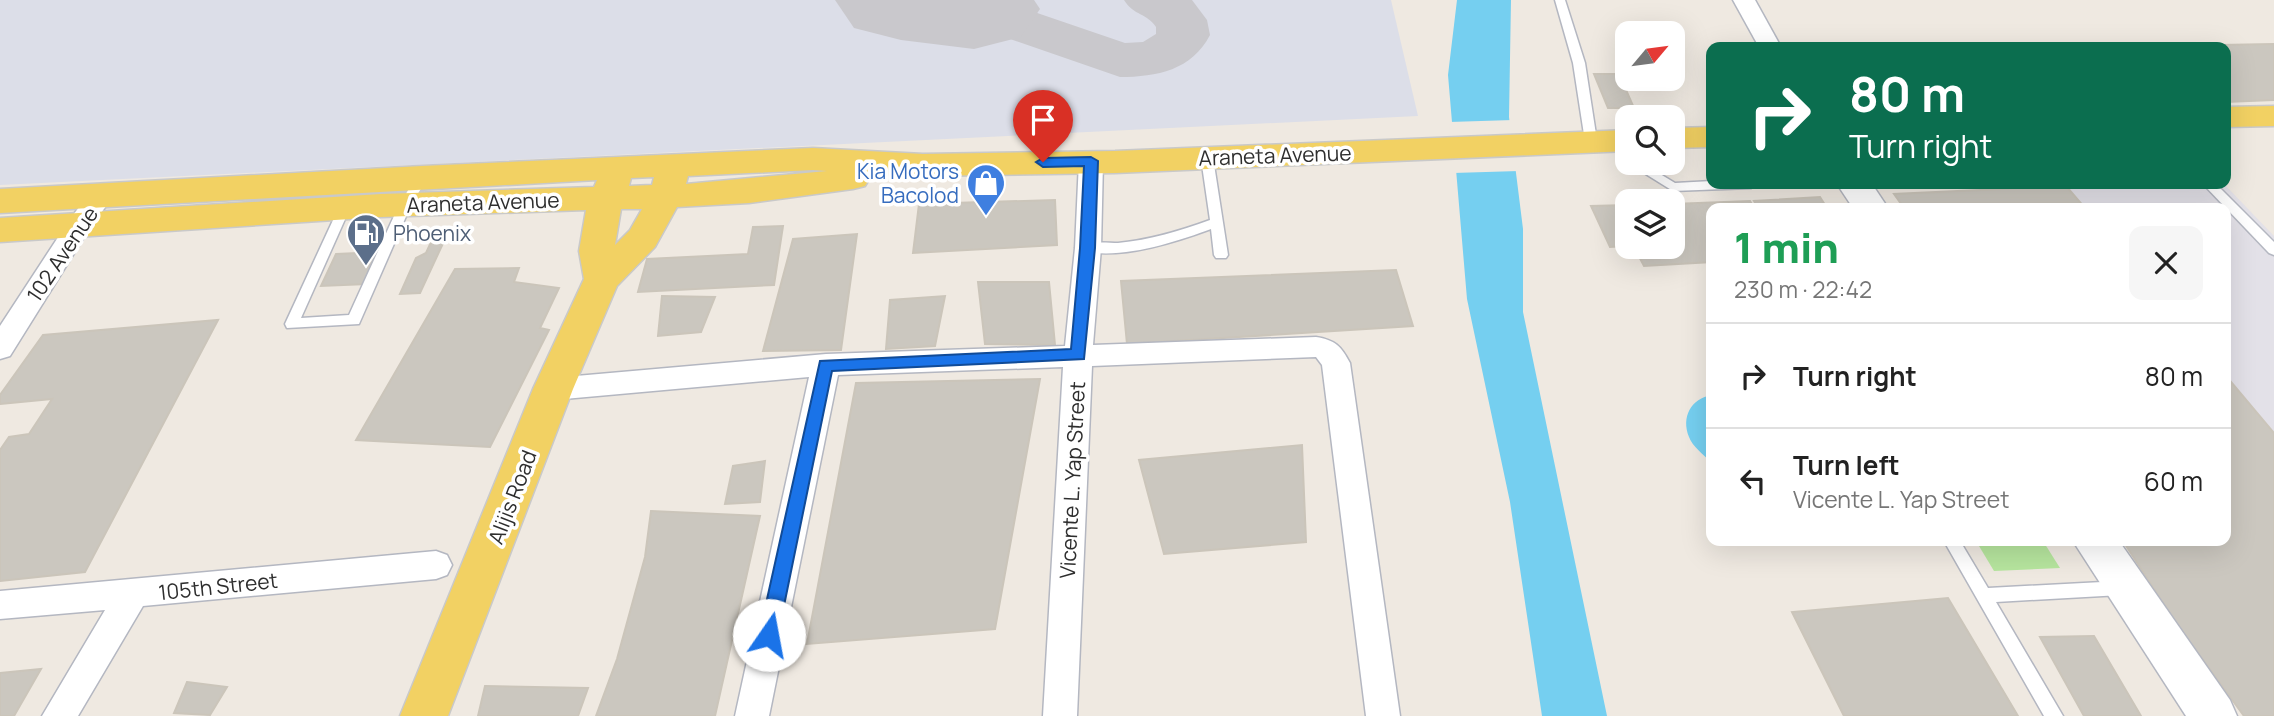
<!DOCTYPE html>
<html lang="en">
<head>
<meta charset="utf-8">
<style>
  body { margin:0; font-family:Manrope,sans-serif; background:#f6f6f6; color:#222; height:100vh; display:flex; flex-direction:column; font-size:26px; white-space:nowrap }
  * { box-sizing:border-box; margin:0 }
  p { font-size:23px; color:#767676 }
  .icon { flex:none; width:38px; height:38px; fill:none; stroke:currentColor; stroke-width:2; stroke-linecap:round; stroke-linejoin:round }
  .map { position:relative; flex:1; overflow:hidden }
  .panel { position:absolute; left:1706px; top:203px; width:525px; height:343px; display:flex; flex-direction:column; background:#fff; border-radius:14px; box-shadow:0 7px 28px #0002 }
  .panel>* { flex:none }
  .banner { position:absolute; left:1706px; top:42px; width:525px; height:147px; border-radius:14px; box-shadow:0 7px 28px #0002; background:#0b6e4f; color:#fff; overflow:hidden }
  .needle { width:46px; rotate:61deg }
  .fabs { position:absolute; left:1615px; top:21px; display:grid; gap:14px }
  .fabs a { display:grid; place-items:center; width:70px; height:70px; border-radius:14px; background:#fff; box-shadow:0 7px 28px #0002; font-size:35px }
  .pin { position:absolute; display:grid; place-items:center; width:60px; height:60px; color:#fff; margin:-72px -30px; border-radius:50% 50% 50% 0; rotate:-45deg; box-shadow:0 0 7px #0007 }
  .pin .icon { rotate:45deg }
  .me { position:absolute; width:77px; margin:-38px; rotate:12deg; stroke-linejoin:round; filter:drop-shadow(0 0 5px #0008) }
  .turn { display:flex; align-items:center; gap:24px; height:147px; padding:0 28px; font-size:32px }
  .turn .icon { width:91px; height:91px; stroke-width:2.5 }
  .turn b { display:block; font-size:49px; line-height:60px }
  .round { display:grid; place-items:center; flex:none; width:74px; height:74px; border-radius:14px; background:#f6f6f6 }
  .summary { display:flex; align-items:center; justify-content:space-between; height:119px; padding:0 28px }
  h1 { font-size:42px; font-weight:800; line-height:52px; color:#1e9e55 }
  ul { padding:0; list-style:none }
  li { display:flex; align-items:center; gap:21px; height:105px; padding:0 28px; border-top:2px solid #e0e0e0 }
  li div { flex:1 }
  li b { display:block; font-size:26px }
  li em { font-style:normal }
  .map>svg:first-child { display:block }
  .industrial { fill:#e3e1e8 }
  .airport { fill:#dcdee8 }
  .green { fill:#b6e59e }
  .water { fill:#75cff0 }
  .pier { fill:#efe9e1 }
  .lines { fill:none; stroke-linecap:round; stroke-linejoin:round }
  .taxiway { fill:#c9c8cc; fill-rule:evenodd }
  .runway { fill:#c9c8cc; fill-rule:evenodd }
  .building { fill:#cbc7bf; stroke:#cbc5ba; stroke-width:2 }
  .lane-casing { stroke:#b4b7c1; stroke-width:3 }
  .street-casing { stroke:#b4b7c1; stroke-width:3 }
  .secondary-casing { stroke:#b4b7c1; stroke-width:3 }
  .primary-casing { stroke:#c9c9c9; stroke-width:3 }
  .lane { fill:#fff; fill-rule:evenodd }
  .street { fill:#fff; fill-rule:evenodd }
  .secondary { fill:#fff; fill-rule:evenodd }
  .primary { fill:#f2d163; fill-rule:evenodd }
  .route { fill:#1a73e8; stroke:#114b97; stroke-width:2 }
  .labels { text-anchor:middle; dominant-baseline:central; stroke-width:7; stroke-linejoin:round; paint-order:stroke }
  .street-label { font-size:21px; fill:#2e2e2e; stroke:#fff }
  .shop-label { font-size:21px; fill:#366cbe; stroke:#fff; text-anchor:end }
  .service-label { font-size:21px; fill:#4e5e75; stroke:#fff; text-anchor:start }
</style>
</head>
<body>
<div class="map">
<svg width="2274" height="716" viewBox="0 0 2274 716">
  <rect width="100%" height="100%" fill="#efe9e1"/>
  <polygon class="industrial" points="2064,184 2224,184 2274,236 2274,433 2226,376 2226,208 2085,208"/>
  <polygon class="airport" points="0,0 1391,0 1418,116 0,185"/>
  <polygon class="green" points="1976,541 2043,541 2060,568 1994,571"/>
  <g class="water">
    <polygon points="1457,0 1511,0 1509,117 1523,229 1523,312 1607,716 1542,716 1510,502 1467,299 1448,75"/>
    <path d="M1711,395H1712L1711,462C1704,455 1692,446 1689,437C1681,417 1691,399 1711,395Z"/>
  </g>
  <polygon class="pier" points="1513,120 1519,171 1453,173 1449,122"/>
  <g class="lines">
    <path class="taxiway" d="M954,0H999L1125,43L1143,42L1156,34V27C1147,13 1134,16 1124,0H1192L1207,20L1210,35C1192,70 1157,77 1120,77L955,20L947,9Z"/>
    <polygon class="runway" points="835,0 1034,0 1040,9 1021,37 974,49 901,40 854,28"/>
  </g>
  <g class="building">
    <polygon points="2274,44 2274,100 2226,102 2226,47 2108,47"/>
    <polygon points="1594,74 1619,74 1634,108 1608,108"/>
    <polygon points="2066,186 2085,208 1904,208 1894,194"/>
    <polygon points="1820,197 1827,208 1758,208 1754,201"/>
    <polygon points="1055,200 1057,245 913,253 919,204"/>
    <polygon points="1750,201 1754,208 1712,208 1712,262 1644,266 1634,247 1673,247 1673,204"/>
    <polygon points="1628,205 1628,246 1610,247 1591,206"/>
    <polygon points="783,226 774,285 638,292 647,259 748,254 753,227"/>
    <polygon points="857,234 841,350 763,351 793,239"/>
    <polygon points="445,239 420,293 400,294 416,258 426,253 432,240"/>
    <polygon points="381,252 367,284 321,286 336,254"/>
    <polygon points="519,268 514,282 559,288 540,328 549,330 490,447 356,440 455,269"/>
    <polygon points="1396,270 1413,326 1127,344 1121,281"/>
    <polygon points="978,282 1049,282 1055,345 985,344"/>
    <polygon points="662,296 715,297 701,332 658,336"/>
    <polygon points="945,296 935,346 886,349 890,300"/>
    <polygon points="218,320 85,572 0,581 0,450 9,437 29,434 52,399 0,404 0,395 43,335"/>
    <polygon points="2226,376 2274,433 2274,716 2244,716 2176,623 2123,541 2226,541"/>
    <polygon points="1040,379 995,629 807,644 856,383"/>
    <polygon points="1302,445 1306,542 1164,554 1139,460"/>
    <polygon points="765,461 760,502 725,504 733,466"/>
    <polygon points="651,511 760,516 715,716 596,716 617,659 645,557"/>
    <polygon points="1948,598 2018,716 1844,716 1792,612"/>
    <polygon points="2094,636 2141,716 2084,716 2040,637"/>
    <polygon points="41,669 14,716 0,716 0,673"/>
    <polygon points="187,682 227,687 210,715 174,713"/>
    <polygon points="485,686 588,688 578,716 478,716"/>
  </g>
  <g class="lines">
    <defs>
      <g id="lane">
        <polygon points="1555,0 1565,0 1585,63 1597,141 1595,144 1591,145 1585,141 1573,63"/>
        <path d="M1207,154L1213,158L1228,255L1226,258H1216L1214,255L1211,229C1176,242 1121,260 1083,251L1082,248C1089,240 1107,243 1118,243C1150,240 1180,231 1210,220L1201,158Z"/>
        <polygon points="1628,163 1642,163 1675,183 1712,181 1712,184 1757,184 1751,188 1673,191"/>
        <polygon points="422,173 428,177 411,205 359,324 287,328 285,324 340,205 348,205 350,208 301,318 349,315 399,205 418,174"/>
        <polygon points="2203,184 2216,184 2274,242 2274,255 2269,253"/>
        <polygon points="1944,541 1960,541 1988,588 2121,581 2127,583 2129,588 2127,593 2121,595 1996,602 2063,716 2044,716"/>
      </g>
      <g id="street">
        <polygon points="1733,0 1755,0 1781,47 1759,47"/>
        <path d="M1091,153L1100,155L1103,161L1101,248L1093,345L1316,337C1335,340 1341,346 1350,363L1400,716H1366L1322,365L1316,357L1092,366L1077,716H1043L1063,367L838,375L769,716H735L809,377L553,400L543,397L539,389L543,381L553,378L826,354L1065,346L1075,248L1079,161L1082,155Z"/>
        <polygon points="102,187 111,189 114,195 88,231 10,356 0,359 0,326 70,219 93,189"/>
        <polygon points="436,551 447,555 452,565 447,575 436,579 143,606 78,716 42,716 105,610 0,619 0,591"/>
      </g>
      <g id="secondary">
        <polygon points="1837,184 1872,184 1888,208 1853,208"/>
        <polygon points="2073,541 2119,541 2230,700 2237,716 2186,716"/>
      </g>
      <g id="primary">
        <polygon points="2274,106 2274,126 2226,127 2226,107"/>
        <polygon points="1712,127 1712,147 1673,148 1673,128"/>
        <path d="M1628,130V151L1115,173L923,176L867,173L870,178L865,186L853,189L749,203L677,207L655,247L617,286L573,389L448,716H400L533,389L584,279L579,251L586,210L381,217L0,242V218L381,194L594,187L597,180L0,213V189L422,166L813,148L923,154L1115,151ZM813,170L827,171L686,184L688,176ZM654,177L652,185L629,186L631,178ZM621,209H642L630,230L615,245Z"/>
      </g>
    </defs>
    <use href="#lane" class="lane-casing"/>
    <use href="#street" class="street-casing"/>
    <use href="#secondary" class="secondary-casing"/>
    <use href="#primary" class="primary-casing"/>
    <use href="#lane" class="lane"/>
    <use href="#street" class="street"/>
    <use href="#secondary" class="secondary"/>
    <use href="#primary" class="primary"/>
  </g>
  <polygon class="route" points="1091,157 1098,161 1095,248 1084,359 832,371 778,635 776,641 769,644 762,641 759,635 820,361 1071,349 1080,248 1084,166 1043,167 1036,162 1043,158"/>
  <defs>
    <symbol id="shop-pin" viewBox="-11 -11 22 30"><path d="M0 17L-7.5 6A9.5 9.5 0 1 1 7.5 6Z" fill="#3f7fe0" stroke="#fff"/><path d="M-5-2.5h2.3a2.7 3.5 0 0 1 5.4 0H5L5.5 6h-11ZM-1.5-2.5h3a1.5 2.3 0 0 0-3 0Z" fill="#fff"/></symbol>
    <symbol id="fuel-pin" viewBox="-11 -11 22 30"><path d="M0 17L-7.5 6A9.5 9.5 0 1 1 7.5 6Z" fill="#5c6f8a" stroke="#fff"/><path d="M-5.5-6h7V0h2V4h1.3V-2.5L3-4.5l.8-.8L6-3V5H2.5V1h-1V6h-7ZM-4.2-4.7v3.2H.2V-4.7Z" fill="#fff"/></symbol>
  </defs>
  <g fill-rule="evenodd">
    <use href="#shop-pin" x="964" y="161" width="44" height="60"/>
    <use href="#fuel-pin" x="344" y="211" width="44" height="60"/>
  </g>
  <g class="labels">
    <g class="street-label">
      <text transform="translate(1275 155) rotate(-2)">Araneta Avenue</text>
      <text transform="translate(483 202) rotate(-2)">Araneta Avenue</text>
      <text transform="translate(62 254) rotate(-56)">102 Avenue</text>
      <text transform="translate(1072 480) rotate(-87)">Vicente L. Yap Street</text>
      <text transform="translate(512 497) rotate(-69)">Alijis Road</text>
      <text transform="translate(218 586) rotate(-6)">105th Street</text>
    </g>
    <g class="shop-label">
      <text x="959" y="171">Kia Motors<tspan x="959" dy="24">Bacolod</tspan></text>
    </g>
    <g class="service-label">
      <text x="393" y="233">Phoenix</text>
    </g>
  </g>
</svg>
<div class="fabs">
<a><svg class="needle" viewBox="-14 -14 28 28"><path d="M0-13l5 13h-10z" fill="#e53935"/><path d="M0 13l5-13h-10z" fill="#767676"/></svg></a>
<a><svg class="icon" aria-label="search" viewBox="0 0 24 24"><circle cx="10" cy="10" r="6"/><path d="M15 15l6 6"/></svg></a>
<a><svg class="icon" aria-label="layers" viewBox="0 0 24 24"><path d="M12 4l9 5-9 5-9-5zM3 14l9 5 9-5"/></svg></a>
</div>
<div class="pin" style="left:1043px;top:162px;background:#d93025"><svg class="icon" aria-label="arrive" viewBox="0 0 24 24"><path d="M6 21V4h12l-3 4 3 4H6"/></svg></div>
<svg class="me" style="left:769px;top:635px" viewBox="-20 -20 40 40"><circle r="19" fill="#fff"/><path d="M0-13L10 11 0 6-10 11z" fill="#1a73e8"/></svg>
<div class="banner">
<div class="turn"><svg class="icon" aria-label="right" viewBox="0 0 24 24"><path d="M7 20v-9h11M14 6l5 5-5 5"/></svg><div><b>80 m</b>Turn right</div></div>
</div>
<section class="panel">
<div class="summary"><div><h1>1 min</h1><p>230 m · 22:42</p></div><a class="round"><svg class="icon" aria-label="close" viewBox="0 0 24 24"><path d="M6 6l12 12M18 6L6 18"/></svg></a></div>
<ul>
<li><svg class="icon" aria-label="right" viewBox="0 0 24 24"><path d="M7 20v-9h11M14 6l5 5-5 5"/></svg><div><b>Turn right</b></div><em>80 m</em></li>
<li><svg class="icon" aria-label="left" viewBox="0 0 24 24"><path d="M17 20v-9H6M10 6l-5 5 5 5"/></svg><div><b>Turn left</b><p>Vicente L. Yap Street</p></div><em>60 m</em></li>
</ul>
</section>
</div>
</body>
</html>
